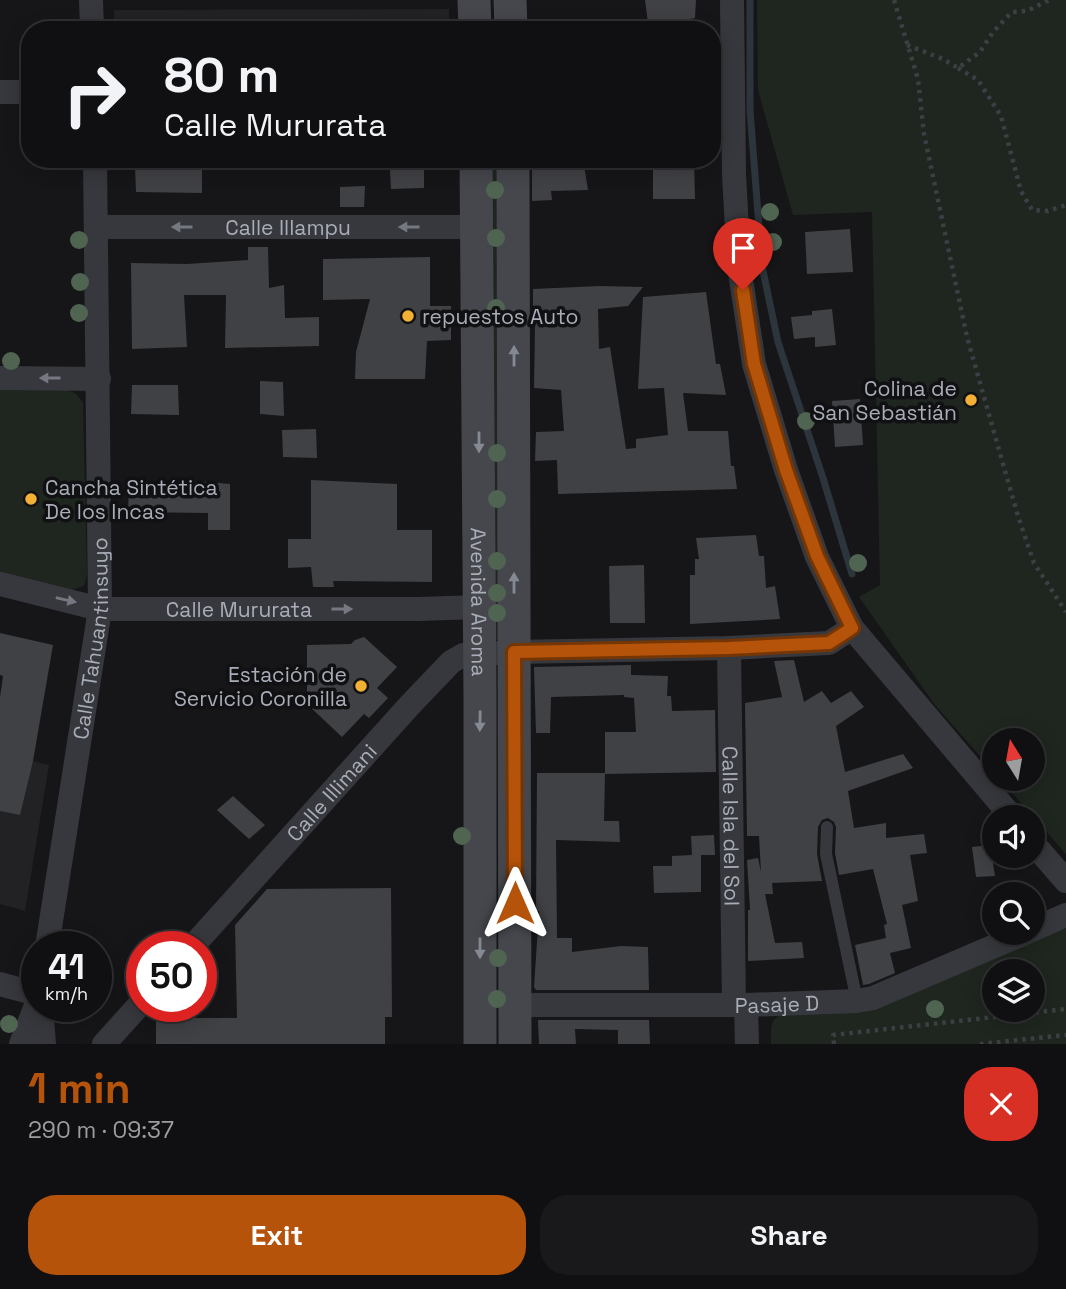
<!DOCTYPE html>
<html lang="en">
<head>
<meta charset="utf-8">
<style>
  body { margin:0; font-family:"Space Grotesk",sans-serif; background:#19191b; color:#f1f3f6; height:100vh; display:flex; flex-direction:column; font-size:26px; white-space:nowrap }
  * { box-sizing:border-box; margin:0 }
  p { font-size:23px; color:#9c9d9f }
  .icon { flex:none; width:38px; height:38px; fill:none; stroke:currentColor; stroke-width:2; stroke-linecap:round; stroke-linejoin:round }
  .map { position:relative; height:1044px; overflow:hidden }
  .details { display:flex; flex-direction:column; background:#101012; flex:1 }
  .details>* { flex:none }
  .hud { position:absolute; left:21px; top:21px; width:700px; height:147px; border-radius:28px; box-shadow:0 4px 18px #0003,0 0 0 2px #303032; background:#101012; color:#f1f3f6; overflow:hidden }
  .needle { width:46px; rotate:349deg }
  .controls { position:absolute; left:982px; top:728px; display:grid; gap:14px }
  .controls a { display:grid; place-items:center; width:63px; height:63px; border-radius:50%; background:#101012; box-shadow:0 4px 18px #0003,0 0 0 2px #303032; font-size:35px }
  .speed { position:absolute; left:21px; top:931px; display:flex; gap:14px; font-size:35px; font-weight:700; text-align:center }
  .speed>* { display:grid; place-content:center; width:91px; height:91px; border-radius:50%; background:#101012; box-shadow:0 4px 18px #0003,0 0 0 2px #303032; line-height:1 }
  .speed small { font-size:18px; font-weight:400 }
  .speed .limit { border:10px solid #d22; background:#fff; color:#111 }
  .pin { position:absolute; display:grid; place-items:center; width:60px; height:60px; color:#fff; margin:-72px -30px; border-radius:50% 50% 50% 0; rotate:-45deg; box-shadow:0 0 7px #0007 }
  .pin .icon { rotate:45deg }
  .me { position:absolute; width:77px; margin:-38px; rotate:0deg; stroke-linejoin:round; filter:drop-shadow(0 0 5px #0008) }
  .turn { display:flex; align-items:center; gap:24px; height:147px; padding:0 28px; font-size:32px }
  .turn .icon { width:91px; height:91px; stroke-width:2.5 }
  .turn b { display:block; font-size:49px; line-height:60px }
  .round { display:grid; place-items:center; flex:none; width:74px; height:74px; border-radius:28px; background:#19191b }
  .headline { display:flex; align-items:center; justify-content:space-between; height:119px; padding:0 28px }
  h1 { font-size:42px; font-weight:600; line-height:52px; color:#b45309 }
  .cta { display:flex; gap:14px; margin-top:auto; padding:14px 28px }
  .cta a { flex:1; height:80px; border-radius:28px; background:#b45309; color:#fff; font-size:28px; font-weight:600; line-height:80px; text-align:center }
  .cta a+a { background:#19191b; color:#f1f3f6 }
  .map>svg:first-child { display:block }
  .built { fill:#222225 }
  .green { fill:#1e261f; fill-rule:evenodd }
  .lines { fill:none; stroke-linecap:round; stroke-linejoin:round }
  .stream { stroke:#2c353c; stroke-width:7 }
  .building { fill:#404145 }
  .path { stroke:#3d3f44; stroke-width:4.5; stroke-dasharray:3.5 5; stroke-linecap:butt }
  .service { stroke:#37383d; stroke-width:12 }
  .minor { stroke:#37383d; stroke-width:24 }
  .secondary { stroke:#45474d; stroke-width:33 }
  .tree { fill:#506452 }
  .oneway { fill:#757881 }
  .oneway2 { fill:#858993 }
  .route-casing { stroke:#753606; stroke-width:18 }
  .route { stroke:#b45309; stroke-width:12 }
  .poi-dot { fill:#f2b134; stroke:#111113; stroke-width:2.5 }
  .labels { text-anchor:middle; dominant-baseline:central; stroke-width:7; stroke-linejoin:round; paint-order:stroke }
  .street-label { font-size:21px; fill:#a8adb8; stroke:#111113 }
  .poi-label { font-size:21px; fill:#a8adb8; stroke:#111113; text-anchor:start }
</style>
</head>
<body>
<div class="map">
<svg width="1066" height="1044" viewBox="0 0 1066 1044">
  <rect width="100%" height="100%" fill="#161618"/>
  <g class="built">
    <polygon points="449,9 449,30 114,30 114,10"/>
    <polygon points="0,753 49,765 25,911 0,904"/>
  </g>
  <g class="green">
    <polygon points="757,0 1066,0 1066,854 1000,779 1032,779 1032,740 994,740 994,772 935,705 859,597 880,585 872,212 793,215 758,90"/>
    <polygon points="488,159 500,159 502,640 492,640"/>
    <polygon points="0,390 66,390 75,393 83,402 87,575 84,586 72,590 0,573"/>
    <path d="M1066,928V1044H771C771,1027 769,1020 785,1011L873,1008ZM994,971H1032V1010H994Z"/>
  </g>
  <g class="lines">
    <polyline class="stream" points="750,0 750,110 762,266 778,342 823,478 852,574"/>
  </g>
  <g class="building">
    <polygon points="645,0 696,0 695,18 690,19 691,30 649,30"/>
    <polygon points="173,159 202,159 202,193 136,192 135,166 173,167"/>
    <polygon points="532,159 583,159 588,190 551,191 552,200 532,201"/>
    <polygon points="653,159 694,159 695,199 653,199"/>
    <polygon points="390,170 424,170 424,188 391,189"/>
    <polygon points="365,186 364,207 340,207 340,187"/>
    <polygon points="850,229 853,272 807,274 805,232"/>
    <polygon points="248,247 268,247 269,288 284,285 285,318 319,317 319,346 225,348 226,295 184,295 187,347 132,349 131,263 187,264 248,260"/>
    <polygon points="430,257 430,306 451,306 451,340 427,341 425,379 355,379 356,352 370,299 323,300 323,259"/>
    <polygon points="600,286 643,287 628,306 598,309 599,349 610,347 626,449 636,448 636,439 668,435 664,388 638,389 643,297 706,292 716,364 720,364 726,395 683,393 688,431 728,431 731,466 734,466 737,489 558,494 557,460 535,461 536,432 564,431 561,390 534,388 535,325 533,325 533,289"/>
    <polygon points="832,309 836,345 815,347 815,337 794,339 791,317 812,315 812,311"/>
    <polygon points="260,381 283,382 284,416 260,414"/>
    <polygon points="132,385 178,385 179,415 131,414"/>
    <polygon points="860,399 863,445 835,447 832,401"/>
    <polygon points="316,429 317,458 283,457 282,430"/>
    <polygon points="311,480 397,484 397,530 432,530 432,582 333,581 334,587 313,587 311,567 288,568 288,539 311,539"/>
    <polygon points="195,481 230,484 230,530 208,530 208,513 128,512 129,483"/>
    <polygon points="756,535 759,556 764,556 766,588 775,586 780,619 690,624 690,575 695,575 695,559 699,559 696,538"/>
    <polygon points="644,565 645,623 610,623 609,566"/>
    <polygon points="0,633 53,645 33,761 20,815 0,811 0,697 3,676 0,675"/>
    <polygon points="364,637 397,667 377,688 388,698 369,718 364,714 342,737 307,704 307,645 351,644 355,640"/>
    <polygon points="794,660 804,702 822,691 831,703 851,691 864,707 836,726 845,772 903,754 913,768 848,791 854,828 886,823 886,838 924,834 927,853 910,855 918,901 902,905 911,948 890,953 895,973 869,984 863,985 855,945 886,938 884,925 887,924 873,869 839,875 835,853 836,827 834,822 828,818 822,820 818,827 817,854 822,881 772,883 773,894 765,894 775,943 802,942 804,958 748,961 748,910 750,910 747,860 758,858 761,872 759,836 747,836 745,703 782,697 774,661"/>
    <polygon points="631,665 631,675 668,676 667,696 671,696 672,711 715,710 716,772 605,774 605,732 636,732 634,698 624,697 624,695 551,697 550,733 536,733 534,667"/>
    <polygon points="537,773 605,773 604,821 619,821 620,842 556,840 557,938 572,938 572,952 621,946 648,947 649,990 536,990 534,987 539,911 536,911"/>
    <polygon points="233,796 265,825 249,839 217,810"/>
    <polygon points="714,835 715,855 701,855 701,892 654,893 653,866 672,866 672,856 692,855 691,836"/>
    <polygon points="990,845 995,876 976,877 972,847"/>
    <polygon points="391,888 392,1017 385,1017 385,1044 156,1044 156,1018 237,1018 235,925 267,889"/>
    <polygon points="538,1020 649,1020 650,1044 618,1044 618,1030 575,1029 576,1044 539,1044"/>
  </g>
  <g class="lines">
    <g class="path">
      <polyline points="894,0 918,79 924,134 967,337 999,450 1018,516 1034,563 1066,612"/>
      <polyline points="907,45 943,59 958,68 980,52 993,32 1012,12 1027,11 1049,0"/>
      <polyline points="958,68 978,80 1001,116 1021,191 1032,210 1048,211 1066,205"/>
      <polyline points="834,1044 833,1035 1066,1009"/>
      <polyline points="980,1044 1066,1035"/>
    </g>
    <polyline class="service" points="827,827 826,854 857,1001"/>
    <g class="minor">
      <polyline points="91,0 92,30"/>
      <polyline points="732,0 734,174 739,266 754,364 786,470 817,557 852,628 1012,817"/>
      <polyline points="0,92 30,92"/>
      <path id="s1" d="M97,227H477"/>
      <polyline points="0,378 99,379"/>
      <path id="s2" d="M0,584L100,609H417L480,607"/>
      <path id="s3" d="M729,648L734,1004"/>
      <polyline points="1032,842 1066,881"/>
      <polyline points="1032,930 1066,915"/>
      <path id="s4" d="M47,947L100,609L95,159"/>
      <path id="s5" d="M192,947L409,706L451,662L463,655L514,652L729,648L829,643L852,628"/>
      <polyline points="0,984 37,994"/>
      <path id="s6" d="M515,1005H746L857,1001L873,998L1025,933"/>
      <polyline points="746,1005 747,1044"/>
      <polyline points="41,1006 44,1044"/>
      <polyline points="21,1044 37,1003"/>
      <polyline points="104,1044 142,1002"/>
    </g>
    <g class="secondary">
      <polyline points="474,0 475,30"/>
      <polyline points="510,0 511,30"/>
      <path id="s7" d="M476,159L480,698V1044"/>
      <polyline points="513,159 515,1044"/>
    </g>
  </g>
  <g class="tree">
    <circle cx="495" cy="190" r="9"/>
    <circle cx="770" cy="212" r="9"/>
    <circle cx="496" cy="238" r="9"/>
    <circle cx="79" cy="240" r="9"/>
    <circle cx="773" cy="242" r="9"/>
    <circle cx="80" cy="282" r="9"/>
    <circle cx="496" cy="308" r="9"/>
    <circle cx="79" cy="313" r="9"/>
    <circle cx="11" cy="361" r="9"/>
    <circle cx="806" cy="421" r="9"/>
    <circle cx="497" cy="453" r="9"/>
    <circle cx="497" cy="499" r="9"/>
    <circle cx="497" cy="561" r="9"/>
    <circle cx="858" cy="563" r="9"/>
    <circle cx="497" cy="593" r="9"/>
    <circle cx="497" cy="613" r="9"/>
    <circle cx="462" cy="836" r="9"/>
    <circle cx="497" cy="923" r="9"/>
    <circle cx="498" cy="958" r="9"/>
    <circle cx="497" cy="999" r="9"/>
    <circle cx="935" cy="1009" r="9"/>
    <circle cx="9" cy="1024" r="9"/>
  </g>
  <defs><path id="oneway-solid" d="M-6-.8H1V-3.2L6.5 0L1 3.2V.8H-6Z" transform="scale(1.75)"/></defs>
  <g class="oneway">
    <use href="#oneway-solid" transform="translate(182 227) rotate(180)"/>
    <use href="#oneway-solid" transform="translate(409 227) rotate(180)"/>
    <use href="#oneway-solid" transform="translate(50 378) rotate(-180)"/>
    <use href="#oneway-solid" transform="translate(66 600) rotate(13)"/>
    <use href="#oneway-solid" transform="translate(342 609)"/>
  </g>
  <g class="oneway2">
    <use href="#oneway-solid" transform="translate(514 356) rotate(-90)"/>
    <use href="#oneway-solid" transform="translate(479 442) rotate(90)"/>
    <use href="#oneway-solid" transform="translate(514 583) rotate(-90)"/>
    <use href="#oneway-solid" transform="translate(480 721) rotate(91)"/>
    <use href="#oneway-solid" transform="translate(480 948) rotate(90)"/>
  </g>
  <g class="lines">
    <defs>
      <polyline id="route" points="515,903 514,652 729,648 829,643 852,628 817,556 786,470 754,364 743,290"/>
    </defs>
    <use href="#route" class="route-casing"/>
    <use href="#route" class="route"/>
  </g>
  <g class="poi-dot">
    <circle cx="408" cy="316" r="7"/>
    <circle cx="971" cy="400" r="7"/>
    <circle cx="31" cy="499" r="7"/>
    <circle cx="361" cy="686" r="7"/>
  </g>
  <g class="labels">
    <g class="street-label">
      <text stroke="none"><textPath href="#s1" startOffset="191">Calle Illampu</textPath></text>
      <text stroke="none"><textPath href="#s7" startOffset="443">Avenida Aroma</textPath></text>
      <text stroke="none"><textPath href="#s2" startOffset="242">Calle Mururata</textPath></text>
      <text stroke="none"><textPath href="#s4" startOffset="312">Calle Tahuantinsuyo</textPath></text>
      <text stroke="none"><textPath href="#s5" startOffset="208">Calle Illimani</textPath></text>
      <text stroke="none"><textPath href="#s3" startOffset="178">Calle Isla del Sol</textPath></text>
      <text stroke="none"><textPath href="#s6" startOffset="262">Pasaje D</textPath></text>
    </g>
    <g class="poi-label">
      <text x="422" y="316">repuestos Auto</text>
      <text x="957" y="388" text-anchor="end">Colina de<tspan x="957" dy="24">San Sebastián</tspan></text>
      <text x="45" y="487">Cancha Sintética<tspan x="45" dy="24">De los Incas</tspan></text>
      <text x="347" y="674" text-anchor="end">Estación de<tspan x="347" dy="24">Servicio Coronilla</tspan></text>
    </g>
  </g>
</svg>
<div class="controls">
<a><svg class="needle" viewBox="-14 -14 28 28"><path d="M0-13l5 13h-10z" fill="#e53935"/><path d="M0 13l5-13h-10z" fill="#9c9d9f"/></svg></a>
<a><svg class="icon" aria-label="sound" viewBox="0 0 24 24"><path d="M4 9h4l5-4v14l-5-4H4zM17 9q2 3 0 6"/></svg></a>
<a><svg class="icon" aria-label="search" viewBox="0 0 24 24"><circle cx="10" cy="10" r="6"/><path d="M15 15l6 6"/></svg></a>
<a><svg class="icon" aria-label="layers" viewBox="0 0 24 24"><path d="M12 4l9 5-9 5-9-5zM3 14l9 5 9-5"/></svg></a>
</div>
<div class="speed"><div>41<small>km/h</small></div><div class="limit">50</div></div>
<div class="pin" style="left:743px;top:290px;background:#d93025"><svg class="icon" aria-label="arrive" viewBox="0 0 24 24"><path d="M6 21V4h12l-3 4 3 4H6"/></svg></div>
<svg class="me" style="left:515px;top:903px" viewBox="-20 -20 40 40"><path d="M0-17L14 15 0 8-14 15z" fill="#b45309" stroke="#fff" stroke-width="4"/></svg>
<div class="hud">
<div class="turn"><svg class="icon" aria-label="right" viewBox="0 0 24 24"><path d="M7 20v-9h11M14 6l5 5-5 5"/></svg><div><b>80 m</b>Calle Mururata</div></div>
</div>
</div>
<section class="details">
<div class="headline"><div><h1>1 min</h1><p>290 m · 09:37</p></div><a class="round" style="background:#d93025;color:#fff"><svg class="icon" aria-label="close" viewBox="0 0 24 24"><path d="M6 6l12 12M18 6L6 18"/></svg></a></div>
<div class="cta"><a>Exit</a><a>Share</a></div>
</section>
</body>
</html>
